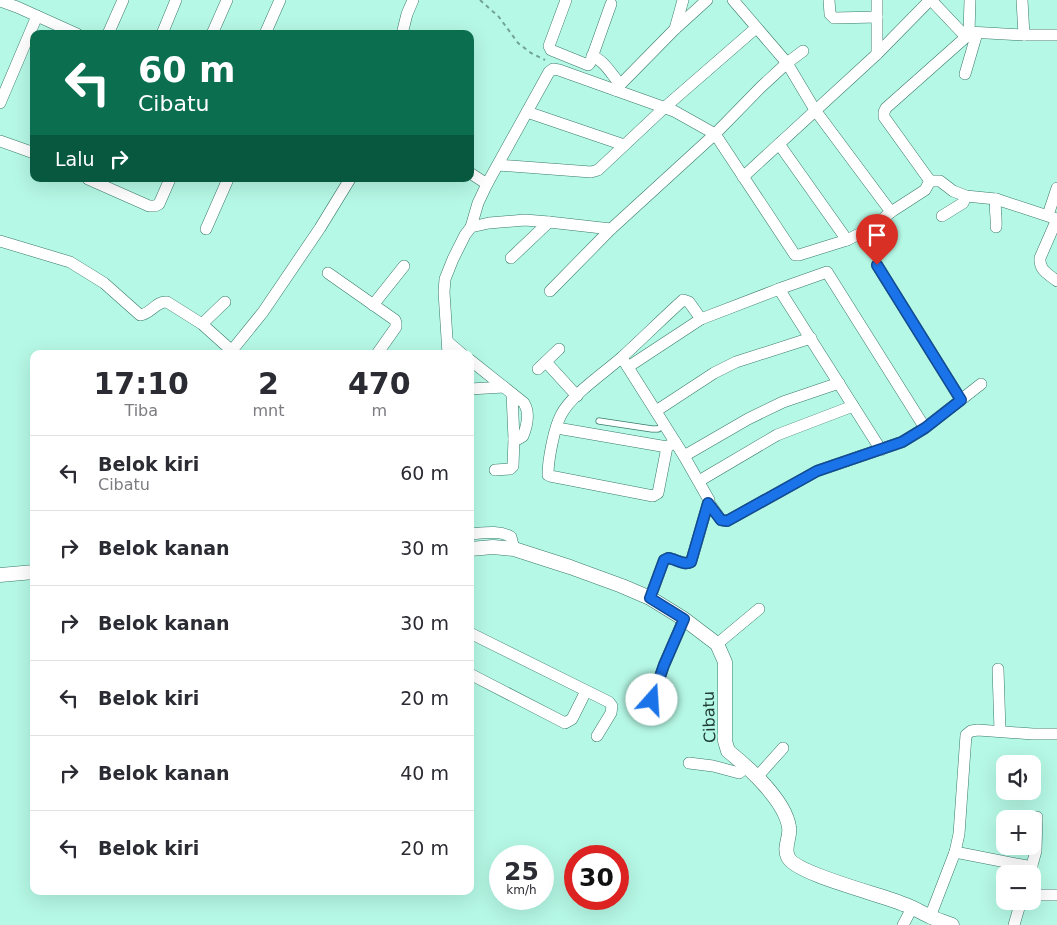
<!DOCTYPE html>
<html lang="id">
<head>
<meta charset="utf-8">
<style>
  body { margin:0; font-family:"DejaVu Sans",sans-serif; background:#f7f7f7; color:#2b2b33; height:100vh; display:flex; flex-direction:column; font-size:19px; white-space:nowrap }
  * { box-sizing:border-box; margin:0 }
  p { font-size:16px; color:#7c7c81 }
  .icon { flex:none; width:28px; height:28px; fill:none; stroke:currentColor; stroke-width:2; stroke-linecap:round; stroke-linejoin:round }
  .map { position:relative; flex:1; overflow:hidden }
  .panel { position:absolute; left:30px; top:350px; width:444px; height:545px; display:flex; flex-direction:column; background:#fff; border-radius:10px; box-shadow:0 5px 20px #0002 }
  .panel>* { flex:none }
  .guide { position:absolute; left:30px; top:30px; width:444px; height:152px; border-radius:10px; box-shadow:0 5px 20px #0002; background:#0b6e4f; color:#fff; overflow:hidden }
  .controls { position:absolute; left:996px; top:755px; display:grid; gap:10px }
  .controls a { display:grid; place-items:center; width:45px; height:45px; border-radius:10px; background:#fff; box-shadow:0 5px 20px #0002; font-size:25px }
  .speed { position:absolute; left:489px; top:845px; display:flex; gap:10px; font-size:25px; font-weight:700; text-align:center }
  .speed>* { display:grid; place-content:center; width:65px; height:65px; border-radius:50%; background:#fff; box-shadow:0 5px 20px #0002; line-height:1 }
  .speed small { font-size:12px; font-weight:400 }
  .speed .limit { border:8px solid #d22; background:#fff; color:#111 }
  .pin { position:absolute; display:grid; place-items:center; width:42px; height:42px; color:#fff; margin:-51px -21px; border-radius:50% 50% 50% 0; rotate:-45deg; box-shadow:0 0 5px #0007 }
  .pin .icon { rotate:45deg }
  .me { position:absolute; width:55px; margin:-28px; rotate:19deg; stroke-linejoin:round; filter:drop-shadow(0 0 4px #0008) }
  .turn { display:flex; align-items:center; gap:18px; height:105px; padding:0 25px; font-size:22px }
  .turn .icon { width:65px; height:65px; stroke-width:2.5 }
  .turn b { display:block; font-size:35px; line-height:42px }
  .then { display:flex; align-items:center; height:48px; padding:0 25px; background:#0003; gap:10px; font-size:19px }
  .eta { display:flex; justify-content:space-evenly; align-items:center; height:85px; text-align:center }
  .eta b { font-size:30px; font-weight:700; line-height:35px }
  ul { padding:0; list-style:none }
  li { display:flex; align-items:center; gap:15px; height:75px; padding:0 25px; border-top:1px solid #e1e1e2 }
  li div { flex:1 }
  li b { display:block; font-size:19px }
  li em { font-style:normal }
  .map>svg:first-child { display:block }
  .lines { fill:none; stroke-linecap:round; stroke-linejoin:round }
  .service-casing { stroke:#397a6a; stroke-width:7 }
  .minor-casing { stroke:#397a6a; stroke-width:12 }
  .tertiary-casing { stroke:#397a6a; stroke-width:15 }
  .path { stroke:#71a295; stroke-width:2; stroke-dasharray:4 4; stroke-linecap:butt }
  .service { stroke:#fff; stroke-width:5.5 }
  .minor { stroke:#fff; stroke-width:11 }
  .tertiary { stroke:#fff; stroke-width:14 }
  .route-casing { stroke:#114b97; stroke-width:12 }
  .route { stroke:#1a73e8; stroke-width:9 }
  .labels { text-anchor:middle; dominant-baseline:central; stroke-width:4; stroke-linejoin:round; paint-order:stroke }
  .street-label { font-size:16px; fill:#203b34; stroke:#b5f8e5 }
</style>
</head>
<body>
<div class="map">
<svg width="1057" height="925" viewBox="0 0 1057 925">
  <rect width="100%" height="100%" fill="#b5f8e5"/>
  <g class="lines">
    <defs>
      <polyline id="service" points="599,421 652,429 658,429 664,425"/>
      <g id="minor">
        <polyline points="566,0 549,46 551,50 588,65 590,63 611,4"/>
        <polyline points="733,0 787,63 815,110 891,212"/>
        <polyline points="829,0 830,14 834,18 877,17"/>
        <polyline points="877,0 877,54"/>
        <polyline points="931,0 966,37"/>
        <polyline points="1022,0 1024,35"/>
        <polyline points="0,1 17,7 77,34"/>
        <polyline points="675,29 683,0"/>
        <polyline points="969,32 970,0"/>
        <polyline points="108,34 123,0"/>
        <polyline points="162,34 176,0"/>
        <polyline points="212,34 227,0"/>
        <polyline points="265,34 280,0"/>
        <polyline points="402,34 407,14 413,0"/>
        <path d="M592,56C605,61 611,74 620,84"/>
        <polyline points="965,74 977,33"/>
        <polyline points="615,90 675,29 707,0"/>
        <polyline points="0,103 37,16"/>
        <polyline points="527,112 624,145"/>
        <polyline points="0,141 34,153"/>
        <polyline points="779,144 847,240"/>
        <polyline points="498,165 591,172 598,170 664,108 756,28"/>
        <polyline points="470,173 487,184"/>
        <polyline points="743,177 877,54 930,0"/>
        <polyline points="88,179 149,206 155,206 159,204 170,179"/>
        <polyline points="930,181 884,117 884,112 886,108 966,37 969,32 1024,35 1057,35"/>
        <polyline points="930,181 940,181 953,191 966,196 996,199 1057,219"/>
        <polyline points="1048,215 1057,188"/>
        <polyline points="942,216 963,203 966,196"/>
        <path d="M1057,219L1040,258C1039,270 1048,274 1057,281"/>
        <polyline points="471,227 478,203 487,184 549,72 553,69 559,70 674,111 715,134 795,255 799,255 847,240 873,227 891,212 925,190 930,181"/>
        <path d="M996,227C997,217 994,209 996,199"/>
        <polyline points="206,229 228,179"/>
        <path d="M0,241L70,262L104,283L140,315C151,314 156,301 167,302L202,324L232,351"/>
        <polyline points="511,258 549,222"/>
        <polyline points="877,265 961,400"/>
        <polyline points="328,273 395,320 396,323 396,327 377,354"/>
        <polyline points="779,289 881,450"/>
        <polyline points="550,291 611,229 715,134 761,87 787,63 803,51"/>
        <polyline points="373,305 404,266"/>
        <polyline points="202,324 225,302"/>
        <polyline points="448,342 462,354"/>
        <polyline points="229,354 263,312 320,228 350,179"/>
        <polyline points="448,354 444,292 445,279 453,259 465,235 471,227 489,223 525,220 549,222 611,229"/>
        <path d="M470,360L524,403C530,413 527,426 523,436L518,439H514"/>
        <path d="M624,361L684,456L709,500L691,562C684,566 676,559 668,558L664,560L650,598"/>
        <polyline points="546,362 577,396"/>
        <polyline points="628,367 701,319 779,289 827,272 925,428"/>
        <polyline points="538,369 559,349"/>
        <polyline points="470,389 504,387"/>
        <polyline points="656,411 714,373 736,362 811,338"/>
        <polyline points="557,428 667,447"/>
        <path d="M675,442L667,447L658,493L653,496L550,476L548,475C548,460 554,428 561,415C571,395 604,373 621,358C642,339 662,319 683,300L689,302L701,319"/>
        <polyline points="684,456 748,419 783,402 839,383"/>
        <polyline points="495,470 510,469 513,466 514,439 512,394"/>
        <polyline points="699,481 777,435 853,406"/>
        <polyline points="709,503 721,520 727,521 817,471 902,442 925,428 981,384"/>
        <path d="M470,534C483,533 500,530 511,537L514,549"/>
        <polyline points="470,633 609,702 612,706 611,713 597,736"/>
        <polyline points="717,644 759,609"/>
        <polyline points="998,669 1000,731"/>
        <polyline points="470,674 565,723 572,719 586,691"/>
        <polyline points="652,700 664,665 684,619"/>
        <polyline points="689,763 713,766 739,773 747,767"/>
        <polyline points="757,777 783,748"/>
        <polyline points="955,852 1032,867"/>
        <polyline points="1030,872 1036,851 1037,817"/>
        <polyline points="1032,895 1057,895"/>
        <polyline points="930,917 955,852 959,834 966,735 971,731 978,730 1033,734 1057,734"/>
        <polyline points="903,925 912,908"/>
        <polyline points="1014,925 1021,901"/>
      </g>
      <g id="tertiary">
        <path d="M470,549L493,547L514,549L570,567L622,586L650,598L684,619L717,644L725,662V741L728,751C748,767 785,800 789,827C791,837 783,847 788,857C795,874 883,895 903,904C913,907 922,913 931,917C938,920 945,922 952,925"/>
        <polyline points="0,575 34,572"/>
      </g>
    </defs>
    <use href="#service" class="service-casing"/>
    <use href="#minor" class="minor-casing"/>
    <use href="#tertiary" class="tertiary-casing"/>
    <polyline class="path" points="480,0 499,17 518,43 531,53 545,60"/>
    <use href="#service" class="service"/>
    <use href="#minor" class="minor"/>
    <use href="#tertiary" class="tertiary"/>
  </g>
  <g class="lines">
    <defs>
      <path id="route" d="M652,700L664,665L684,619L650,598L664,560L668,558C676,559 684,566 691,562L708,503L721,520L727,521L817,471L902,442L925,428L961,400L877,265"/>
    </defs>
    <use href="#route" class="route-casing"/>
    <use href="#route" class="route"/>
  </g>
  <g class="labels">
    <g class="street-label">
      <text transform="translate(709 717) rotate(-92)">Cibatu</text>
    </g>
  </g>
</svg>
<div class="controls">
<a><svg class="icon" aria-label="sound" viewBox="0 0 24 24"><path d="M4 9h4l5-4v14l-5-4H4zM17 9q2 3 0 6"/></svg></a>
<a>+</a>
<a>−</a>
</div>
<div class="speed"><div>25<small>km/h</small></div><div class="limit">30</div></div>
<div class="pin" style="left:877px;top:265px;background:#d93025"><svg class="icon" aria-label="arrive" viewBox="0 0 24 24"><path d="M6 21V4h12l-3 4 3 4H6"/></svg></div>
<svg class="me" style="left:652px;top:700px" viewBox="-20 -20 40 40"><circle r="19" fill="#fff"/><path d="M0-13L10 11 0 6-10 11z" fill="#1a73e8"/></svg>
<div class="guide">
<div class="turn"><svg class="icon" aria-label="left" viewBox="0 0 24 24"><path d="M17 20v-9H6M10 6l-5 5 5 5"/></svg><div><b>60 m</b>Cibatu</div></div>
<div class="then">Lalu<svg class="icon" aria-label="right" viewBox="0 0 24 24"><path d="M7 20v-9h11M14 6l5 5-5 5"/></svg></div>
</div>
<section class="panel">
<div class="eta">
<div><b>17:10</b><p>Tiba</p></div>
<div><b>2</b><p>mnt</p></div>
<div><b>470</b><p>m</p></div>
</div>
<ul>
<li><svg class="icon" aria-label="left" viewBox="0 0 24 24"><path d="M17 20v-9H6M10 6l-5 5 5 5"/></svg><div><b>Belok kiri</b><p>Cibatu</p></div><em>60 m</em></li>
<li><svg class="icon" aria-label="right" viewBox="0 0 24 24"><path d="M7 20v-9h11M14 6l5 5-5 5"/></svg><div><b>Belok kanan</b></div><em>30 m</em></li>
<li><svg class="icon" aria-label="right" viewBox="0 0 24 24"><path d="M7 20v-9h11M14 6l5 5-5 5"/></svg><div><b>Belok kanan</b></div><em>30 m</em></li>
<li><svg class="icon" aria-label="left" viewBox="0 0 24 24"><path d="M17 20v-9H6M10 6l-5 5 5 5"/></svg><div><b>Belok kiri</b></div><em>20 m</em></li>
<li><svg class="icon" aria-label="right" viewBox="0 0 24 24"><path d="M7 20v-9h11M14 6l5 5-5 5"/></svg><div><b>Belok kanan</b></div><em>40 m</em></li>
<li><svg class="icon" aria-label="left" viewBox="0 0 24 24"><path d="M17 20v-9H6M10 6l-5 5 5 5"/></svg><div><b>Belok kiri</b></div><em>20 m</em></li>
</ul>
</section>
</div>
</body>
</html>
